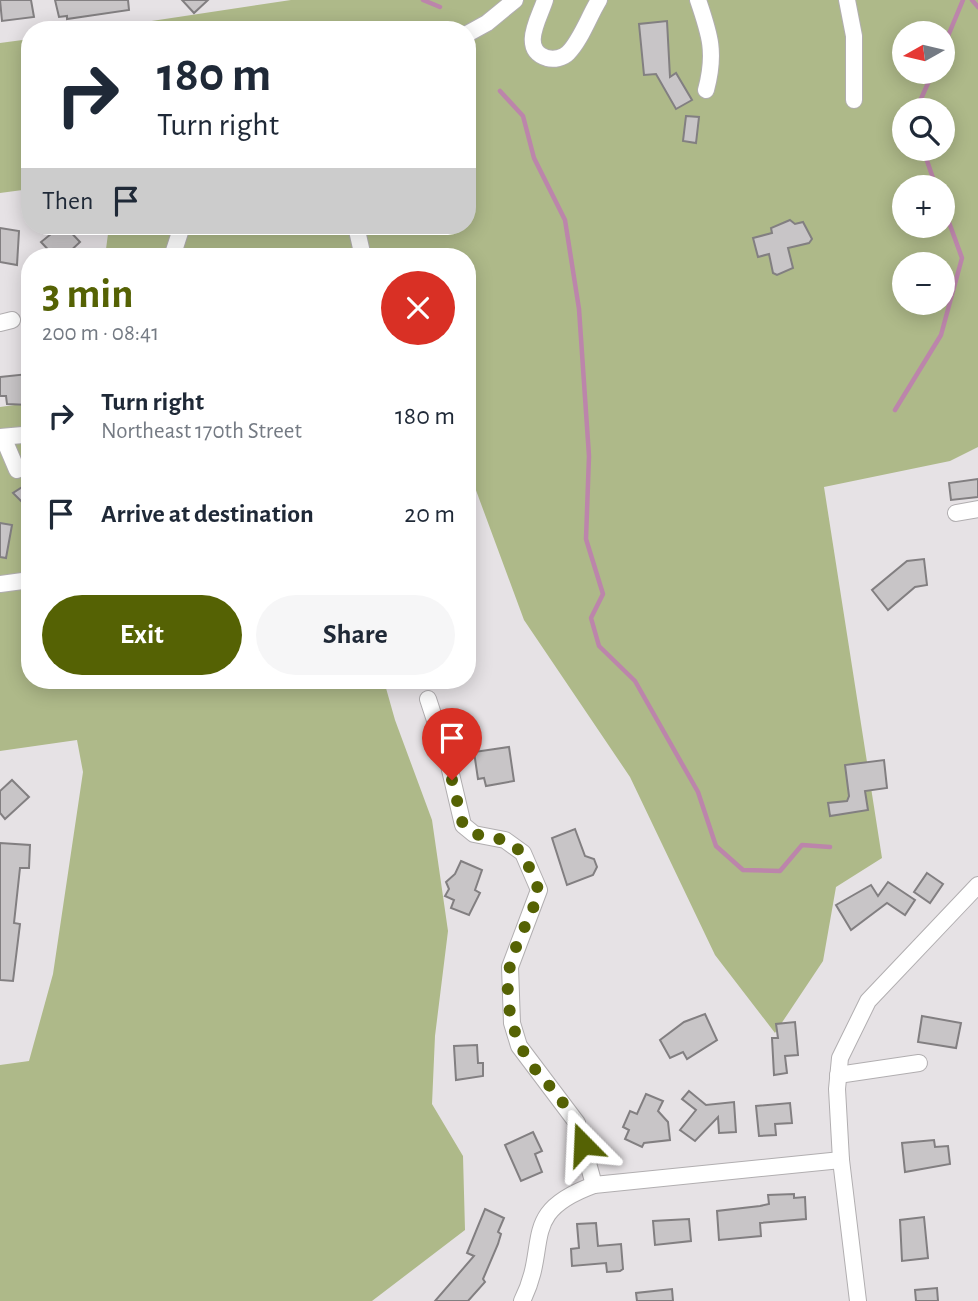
<!DOCTYPE html>
<html lang="en">
<head>
<meta charset="utf-8">
<style>
  body { margin:0; font-family:"Alegreya Sans",sans-serif; background:#f6f6f7; color:#1f2937; height:100vh; display:flex; flex-direction:column; font-size:26px; white-space:nowrap }
  * { box-sizing:border-box; margin:0 }
  p { font-size:23px; color:#747a83 }
  .icon { flex:none; width:38px; height:38px; fill:none; stroke:currentColor; stroke-width:2; stroke-linecap:round; stroke-linejoin:round }
  .map { position:relative; flex:1; overflow:hidden }
  .details { position:absolute; left:21px; top:248px; width:455px; height:441px; display:flex; flex-direction:column; background:#fff; border-radius:28px; box-shadow:0 4px 18px #0003 }
  .details>* { flex:none }
  .hud { position:absolute; left:21px; top:21px; width:455px; height:214px; border-radius:28px; box-shadow:0 4px 18px #0003; background:#fff; color:#1f2937; overflow:hidden }
  .needle { width:46px; rotate:262deg }
  .fabs { position:absolute; left:892px; top:21px; display:grid; gap:14px }
  .fabs a { display:grid; place-items:center; width:63px; height:63px; border-radius:50%; background:#fff; box-shadow:0 4px 18px #0003; font-size:35px }
  .pin { position:absolute; display:grid; place-items:center; width:60px; height:60px; color:#fff; margin:-72px -30px; border-radius:50% 50% 50% 0; rotate:-45deg; box-shadow:0 0 7px #0007 }
  .pin .icon { rotate:45deg }
  .me { position:absolute; width:77px; margin:-38px; rotate:339deg; stroke-linejoin:round; filter:drop-shadow(0 0 5px #0008) }
  .turn { display:flex; align-items:center; gap:24px; height:147px; padding:0 21px; font-size:32px }
  .turn .icon { width:91px; height:91px; stroke-width:2.5 }
  .turn b { display:block; font-size:49px; line-height:60px }
  .then { display:flex; align-items:center; height:66px; padding:0 21px; background:#0003; gap:14px; font-size:26px }
  .round { display:grid; place-items:center; flex:none; width:74px; height:74px; border-radius:37px; background:#f6f6f7 }
  .summary { display:flex; align-items:center; justify-content:space-between; height:119px; padding:0 21px }
  h1 { font-size:42px; font-weight:700; line-height:52px; color:#556204 }
  .cta { display:flex; gap:14px; margin-top:auto; padding:14px 21px }
  .cta a { flex:1; height:80px; border-radius:42px; background:#556204; color:#fff; font-size:28px; font-weight:700; line-height:80px; text-align:center }
  .cta a+a { background:#f6f6f7; color:#1f2937 }
  ul { padding:0; list-style:none }
  li { display:flex; align-items:center; gap:21px; height:98px; padding:0 21px }
  li div { flex:1 }
  li b { display:block; font-size:26px }
  li em { font-style:normal }
  .map>svg:first-child { display:block }
  .green { fill:#aeb989; fill-rule:evenodd }
  .lines { fill:none; stroke-linecap:round; stroke-linejoin:round }
  .stream { stroke:#bc85ab; stroke-width:4.5 }
  .building { fill:#c8c5c7; stroke:#827f81; stroke-width:2 }
  .minor-casing { stroke:#b1aeb0; stroke-width:18 }
  .minor { stroke:#fff; stroke-width:16 }
  .route { stroke:#556204; stroke-width:12; stroke-dasharray:0 21.6 }
</style>
</head>
<body>
<div class="map">
<svg width="978" height="1301" viewBox="0 0 978 1301">
  <rect width="100%" height="100%" fill="#e6e2e5"/>
  <g class="green">
    <path d="M291,0H978V447L950,461L824,487L882,858L836,887L823,961L775,1033L715,955L630,777L524,620L467,466V257H105L109,226H467V30H92ZM905,33H943V72H905ZM905,110H943V149H905ZM905,187H943V226H905ZM905,264H943V303H905Z"/>
    <polygon points="30,39 30,189 0,193 0,43"/>
    <polygon points="30,403 30,681 384,681 395,720 432,820 448,931 435,1036 432,1104 463,1156 465,1230 372,1301 0,1301 0,1065 29,1061 53,974 83,772 77,740 0,751 0,407"/>
  </g>
  <g class="lines">
    <g class="stream">
      <polyline points="423,0 440,7"/>
      <polyline points="972,0 978,7"/>
      <polyline points="943,48 963,0"/>
      <polyline points="500,91 523,116 534,158 565,220 579,309 589,456 586,539 603,594 591,618 599,646 635,681 698,792 716,846 743,870 780,871 802,845 830,847"/>
      <polyline points="916,110 933,72"/>
      <polyline points="923,149 936,187"/>
      <polyline points="895,410 941,335 962,258 943,206"/>
    </g>
  </g>
  <g class="building">
    <polygon points="0,0 31,0 34,17 2,21"/>
    <polygon points="55,0 128,0 129,10 67,19 67,16 59,17"/>
    <polygon points="182,0 208,0 194,13"/>
    <polygon points="667,21 670,77 676,73 692,100 676,109 656,74 644,75 639,24"/>
    <polygon points="686,116 699,117 696,143 683,141"/>
    <polygon points="790,220 795,224 803,222 812,239 809,243 788,248 793,268 777,275 773,273 769,254 758,257 753,238 772,233 771,228"/>
    <polygon points="61,226 65,226 80,242 64,257 55,257 41,242"/>
    <polygon points="0,228 19,231 17,265 0,262"/>
    <polygon points="28,374 30,405 7,404 6,396 0,396 0,377"/>
    <polygon points="978,479 978,497 951,500 949,483"/>
    <polygon points="30,482 30,510 13,493"/>
    <polygon points="0,523 12,525 6,558 0,557"/>
    <polygon points="924,559 927,585 915,587 888,610 872,590 907,561"/>
    <polygon points="509,747 514,781 486,786 484,778 478,779 474,752"/>
    <polygon points="884,760 887,788 865,791 868,810 830,816 828,803 847,801 849,796 845,765"/>
    <polygon points="12,780 29,797 5,819 0,813 0,791"/>
    <polygon points="575,829 585,856 594,859 597,867 593,875 567,885 552,838"/>
    <polygon points="0,843 30,845 29,868 20,868 14,923 20,924 13,981 0,980"/>
    <polygon points="461,861 482,870 475,890 480,893 469,915 451,908 454,900 445,896 449,889 446,882 455,874"/>
    <polygon points="927,873 943,884 930,903 914,892"/>
    <polygon points="888,882 915,900 905,915 887,903 851,930 836,905 871,885 878,896"/>
    <polygon points="705,1014 717,1040 687,1059 683,1052 670,1058 660,1040 684,1022"/>
    <polygon points="922,1016 961,1023 956,1048 918,1042"/>
    <polygon points="795,1022 798,1055 785,1056 787,1073 774,1075 772,1038 778,1038 776,1024"/>
    <polygon points="477,1045 478,1063 483,1063 483,1076 456,1080 454,1046"/>
    <polygon points="689,1091 706,1105 734,1102 736,1132 719,1133 718,1117 695,1141 680,1130 696,1110 682,1099"/>
    <polygon points="646,1094 663,1101 658,1111 668,1122 670,1140 644,1143 642,1147 625,1139 629,1130 623,1127 630,1111 637,1114"/>
    <polygon points="790,1103 792,1123 775,1124 776,1135 759,1136 756,1106"/>
    <polygon points="533,1132 542,1151 535,1154 542,1172 521,1181 505,1145"/>
    <polygon points="934,1140 935,1147 948,1146 950,1164 905,1172 902,1143"/>
    <polygon points="794,1194 794,1198 805,1197 806,1219 760,1223 761,1236 719,1240 717,1211 760,1206 769,1204 768,1195"/>
    <polygon points="485,1209 504,1218 498,1232 501,1234 498,1244 483,1279 485,1282 468,1301 435,1301 474,1256 467,1253"/>
    <polygon points="924,1217 928,1258 902,1261 900,1220"/>
    <polygon points="689,1219 691,1241 655,1245 653,1221"/>
    <polygon points="596,1223 598,1246 621,1244 623,1269 620,1271 607,1272 606,1263 572,1266 571,1249 579,1248 577,1224"/>
    <polygon points="937,1288 938,1301 916,1301 915,1290"/>
    <polygon points="672,1289 673,1301 637,1301 636,1293"/>
  </g>
  <g class="lines">
    <defs>
      <g id="minor">
        <path d="M545,0C540,17 519,49 547,58C554,60 563,58 568,53C581,40 589,16 599,0"/>
        <path d="M698,0C710,35 716,53 706,90"/>
        <polyline points="847,0 854,36 854,100"/>
        <polyline points="467,34 487,23 515,0"/>
        <polyline points="356,226 363,257"/>
        <polyline points="172,257 182,226"/>
        <polyline points="0,323 12,320"/>
        <polyline points="0,437 23,435"/>
        <polyline points="3,437 17,470"/>
        <polyline points="956,513 978,509"/>
        <polyline points="0,584 30,580"/>
        <polyline points="428,699 447,757 463,825 474,834 505,840 523,853 539,890 510,967 512,1023 519,1046 577,1123 594,1185"/>
        <polyline points="838,1075 919,1063"/>
        <path d="M522,1301C551,1244 517,1213 594,1185L841,1160"/>
        <polyline points="858,1301 841,1160 837,1089 840,1058 868,1001 978,885"/>
      </g>
    </defs>
    <use href="#minor" class="minor-casing"/>
    <use href="#minor" class="minor"/>
  </g>
  <g class="lines">
    <path class="route" d="M452,780L463,825L474,834L505,840L523,853L539,891C532,916 516,940 510,966C503,1000 513,1041 534,1068C555,1092 574,1112 583,1144"/>
  </g>
</svg>
<div class="fabs">
<a><svg class="needle" viewBox="-14 -14 28 28"><path d="M0-13l5 13h-10z" fill="#e53935"/><path d="M0 13l5-13h-10z" fill="#747a83"/></svg></a>
<a><svg class="icon" aria-label="search" viewBox="0 0 24 24"><circle cx="10" cy="10" r="6"/><path d="M15 15l6 6"/></svg></a>
<a>+</a>
<a>−</a>
</div>
<div class="pin" style="left:452px;top:780px;background:#d93025"><svg class="icon" aria-label="arrive" viewBox="0 0 24 24"><path d="M6 21V4h12l-3 4 3 4H6"/></svg></div>
<svg class="me" style="left:583px;top:1144px" viewBox="-20 -20 40 40"><path d="M0-17L14 15 0 8-14 15z" fill="#556204" stroke="#fff" stroke-width="4"/></svg>
<div class="hud">
<div class="turn"><svg class="icon" aria-label="right" viewBox="0 0 24 24"><path d="M7 20v-9h11M14 6l5 5-5 5"/></svg><div><b>180 m</b>Turn right</div></div>
<div class="then">Then<svg class="icon" aria-label="arrive" viewBox="0 0 24 24"><path d="M6 21V4h12l-3 4 3 4H6"/></svg></div>
</div>
<section class="details">
<div class="summary"><div><h1>3 min</h1><p>200 m · 08:41</p></div><a class="round" style="background:#d93025;color:#fff"><svg class="icon" aria-label="close" viewBox="0 0 24 24"><path d="M6 6l12 12M18 6L6 18"/></svg></a></div>
<ul>
<li><svg class="icon" aria-label="right" viewBox="0 0 24 24"><path d="M7 20v-9h11M14 6l5 5-5 5"/></svg><div><b>Turn right</b><p>Northeast 170th Street</p></div><em>180 m</em></li>
<li><svg class="icon" aria-label="arrive" viewBox="0 0 24 24"><path d="M6 21V4h12l-3 4 3 4H6"/></svg><div><b>Arrive at destination</b></div><em>20 m</em></li>
</ul>
<div class="cta"><a>Exit</a><a>Share</a></div>
</section>
</div>
</body>
</html>
